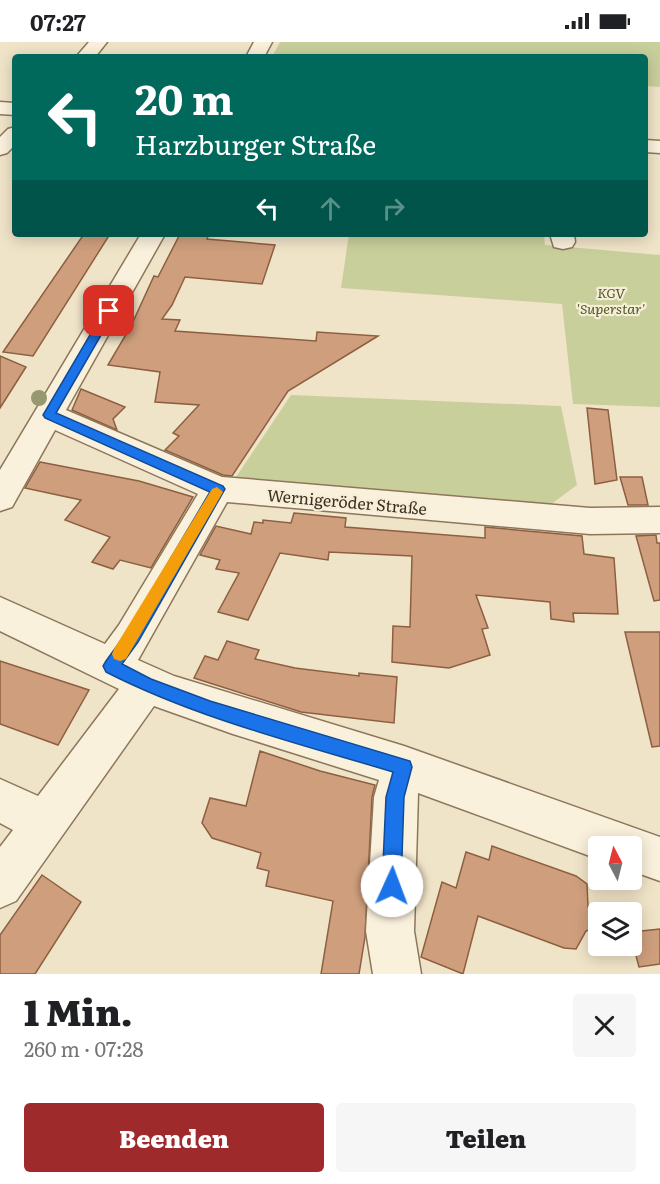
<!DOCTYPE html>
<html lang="de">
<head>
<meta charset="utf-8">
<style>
  body { margin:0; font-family:Literata,serif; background:#f6f6f6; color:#202124; height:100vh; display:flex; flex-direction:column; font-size:22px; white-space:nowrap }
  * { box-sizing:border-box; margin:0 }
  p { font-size:20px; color:#757577 }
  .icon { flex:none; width:33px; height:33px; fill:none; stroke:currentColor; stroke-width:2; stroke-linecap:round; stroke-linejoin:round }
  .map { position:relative; height:932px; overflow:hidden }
  .panel { display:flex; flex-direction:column; background:#fff; flex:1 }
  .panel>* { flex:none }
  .top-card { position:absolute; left:12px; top:12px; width:636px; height:183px; border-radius:6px; box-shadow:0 3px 15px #0003; background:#00695c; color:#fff; overflow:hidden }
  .needle { width:39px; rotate:353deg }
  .fabs { position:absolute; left:588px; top:794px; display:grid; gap:12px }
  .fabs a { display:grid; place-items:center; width:54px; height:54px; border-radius:6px; background:#fff; box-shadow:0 3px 15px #0003; font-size:30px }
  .pin { position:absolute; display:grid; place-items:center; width:51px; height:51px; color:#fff; margin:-26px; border-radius:12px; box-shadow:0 3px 9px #0006 }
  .me { position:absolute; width:66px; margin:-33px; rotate:2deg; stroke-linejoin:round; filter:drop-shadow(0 0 4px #0008) }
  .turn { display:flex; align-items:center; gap:21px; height:126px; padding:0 24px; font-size:27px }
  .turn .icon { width:78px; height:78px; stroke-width:2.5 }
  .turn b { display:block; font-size:42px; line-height:51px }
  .lanes { display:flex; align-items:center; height:57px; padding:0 24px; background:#0003; justify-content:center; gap:30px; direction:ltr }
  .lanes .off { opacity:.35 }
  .round { display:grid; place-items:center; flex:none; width:63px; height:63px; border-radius:6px; background:#f6f6f6 }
  .headline { display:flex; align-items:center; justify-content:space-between; height:102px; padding:0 24px }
  h1 { font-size:36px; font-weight:800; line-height:45px }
  .primary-button { display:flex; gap:12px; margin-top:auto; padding:12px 24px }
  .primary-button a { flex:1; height:69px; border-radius:6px; background:#9e2a2b; color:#fff; font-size:24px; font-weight:800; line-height:69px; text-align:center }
  .primary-button a+a { background:#f6f6f6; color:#202124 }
  .status { display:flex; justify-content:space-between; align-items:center; height:42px; padding:0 30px; background:#fff; direction:ltr }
  .status svg { height:16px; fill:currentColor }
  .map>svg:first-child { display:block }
  .green { fill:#c9cf9b }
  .building { fill:#cf9f7d; stroke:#8d5f41; stroke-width:1.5 }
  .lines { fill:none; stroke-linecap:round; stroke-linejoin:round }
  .minor-casing { stroke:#8d765c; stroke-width:3 }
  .minor { fill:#faf1dc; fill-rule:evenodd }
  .tree { fill:#96986f }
  .route { fill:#1a73e8; stroke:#114b97; stroke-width:1.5 }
  .slow { fill:#f59e0b }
  .labels { text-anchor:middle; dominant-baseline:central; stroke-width:4.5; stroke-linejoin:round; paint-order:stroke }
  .far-park-label { font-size:14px; font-style:italic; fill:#4d5a26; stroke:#f7eed8 }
  .street-label { font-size:16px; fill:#3d2e20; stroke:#f7eed8 }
</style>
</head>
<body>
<div class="status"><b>07:27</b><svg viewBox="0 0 49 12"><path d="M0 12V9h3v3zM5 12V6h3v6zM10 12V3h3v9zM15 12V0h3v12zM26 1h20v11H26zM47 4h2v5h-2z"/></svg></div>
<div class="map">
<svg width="660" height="932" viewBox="0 0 660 932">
  <rect width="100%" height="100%" fill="#f0e4c8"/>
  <g class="green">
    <polygon points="280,0 660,0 660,45 645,44 645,15 272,15"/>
    <polygon points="349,192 544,192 545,203 660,213 660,365 573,362 562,262 341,246"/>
    <polygon points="291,353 561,364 577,443 546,466 234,438"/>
  </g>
  <g class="building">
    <polygon points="84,192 110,192 33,314 3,310"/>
    <polygon points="180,192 209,192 207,197 275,203 262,242 185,235 172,263 162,277 180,278 175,289 316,299 317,290 378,294 288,349 232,434 223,433 165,408 179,394 173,391 199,363 155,360 160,330 108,323 131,284 154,234 158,235"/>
    <polygon points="0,314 26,325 0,366"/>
    <polygon points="81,347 125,365 113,377 117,388 72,368"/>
    <polygon points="587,366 608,368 617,438 595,442"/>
    <polygon points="40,420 139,439 193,455 151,526 120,518 113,527 92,520 110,495 65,478 81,458 25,446"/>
    <polygon points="620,435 642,435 648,463 628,463"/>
    <polygon points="294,471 346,476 345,485 485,496 485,485 582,494 584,512 614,516 618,572 573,571 574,580 551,577 550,560 476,553 488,586 482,587 490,613 449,626 392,620 393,584 410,585 412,514 329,510 328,518 280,511 248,578 218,570 239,531 216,527 220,518 200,513 216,484 251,492 254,480 263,481 263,478 291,481"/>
    <polygon points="656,493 657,501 660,501 660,558 654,559 636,494"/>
    <polygon points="625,590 660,590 660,704 652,705"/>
    <polygon points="227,599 259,608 255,617 295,626 359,634 359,631 397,635 394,681 301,670 194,636 205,614 218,618"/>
    <polygon points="0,619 89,648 58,703 0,682"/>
    <polygon points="260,709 320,729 375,743 372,755 365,895 359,932 321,932 333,859 266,844 269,829 257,826 261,811 212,796 202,781 210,756 246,764"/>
    <polygon points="492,804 576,834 587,842 588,865 595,873 593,887 586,889 576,907 564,906 478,874 463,932 421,915 442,840 456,846 466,810 489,818"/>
    <polygon points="42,833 81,860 35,932 0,932 0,893"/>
    <polygon points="660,887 660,922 639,925 632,899 632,890"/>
  </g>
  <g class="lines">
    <defs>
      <g id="minor">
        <polygon points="89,0 107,0 95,15 76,15"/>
        <polygon points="254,0 272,0 264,15 246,15"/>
        <polygon points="0,60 15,61 15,73 0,72"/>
        <polygon points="15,85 15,103 7,111 0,113 0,95 8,87"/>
        <polygon points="645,98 660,99 660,111 645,110"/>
        <polygon points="141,192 165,192 66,368 222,435 590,466 660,465 660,491 590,492 227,460 138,618 174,634 404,704 660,795 660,839 632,829 632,804 598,804 598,817 418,751 414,889 421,932 373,932 366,889 374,755 379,738 233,692 154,664 16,859 0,866 0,805 13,788 0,781 0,737 38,754 119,647 0,589 0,555 105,602 119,583 198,452 55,388 12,465 0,469 0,428"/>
        <polygon points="550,192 574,192 575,200 572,205 563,207 554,205"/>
      </g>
    </defs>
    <use href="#minor" class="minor-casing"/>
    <use href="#minor" class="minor"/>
  </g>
  <circle class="tree" cx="39" cy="356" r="8"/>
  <path class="route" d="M109,266L115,269L56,371L223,444L225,447L138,600L122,622L151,637L210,659L410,719L412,725L404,755L401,844L398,851L392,854L385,851L382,844L386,755L393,730C297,701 196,676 106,630L103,624L106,619L127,590L210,450L45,376L43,373L104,269Z"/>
  <polygon class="slow" points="217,445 223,450 126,617 120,619 114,617 112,612 114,607 212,447"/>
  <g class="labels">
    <g class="far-park-label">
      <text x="611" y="250">KGV<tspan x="611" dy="16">'Superstar'</tspan></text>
    </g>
    <g class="street-label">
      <text transform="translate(347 459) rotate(5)">Wernigeröder Straße</text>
    </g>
  </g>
</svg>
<div class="fabs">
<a><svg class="needle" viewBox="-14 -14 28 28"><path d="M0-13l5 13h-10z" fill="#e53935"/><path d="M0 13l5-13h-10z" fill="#757577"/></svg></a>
<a><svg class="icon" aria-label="layers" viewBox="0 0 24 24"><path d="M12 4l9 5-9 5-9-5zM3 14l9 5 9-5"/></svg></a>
</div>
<div class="pin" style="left:109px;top:269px;background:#d93025"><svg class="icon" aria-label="arrive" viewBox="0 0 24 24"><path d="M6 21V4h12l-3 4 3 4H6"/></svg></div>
<svg class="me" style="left:392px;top:844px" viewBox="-20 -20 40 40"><circle r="19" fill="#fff"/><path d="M0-13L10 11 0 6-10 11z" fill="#1a73e8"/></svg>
<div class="top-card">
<div class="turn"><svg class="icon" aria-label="left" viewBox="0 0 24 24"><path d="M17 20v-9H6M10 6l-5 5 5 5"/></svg><div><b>20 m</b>Harzburger Straße</div></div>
<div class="lanes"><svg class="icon" aria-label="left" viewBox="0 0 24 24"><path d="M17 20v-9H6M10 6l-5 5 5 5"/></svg><svg class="icon off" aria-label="ahead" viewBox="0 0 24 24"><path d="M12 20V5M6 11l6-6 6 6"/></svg><svg class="icon off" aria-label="right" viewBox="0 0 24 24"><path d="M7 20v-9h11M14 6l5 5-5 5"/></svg></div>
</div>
</div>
<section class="panel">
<div class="headline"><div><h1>1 Min.</h1><p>260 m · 07:28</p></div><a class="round"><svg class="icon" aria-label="close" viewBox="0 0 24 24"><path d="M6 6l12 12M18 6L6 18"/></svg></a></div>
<div class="primary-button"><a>Beenden</a><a>Teilen</a></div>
</section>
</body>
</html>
